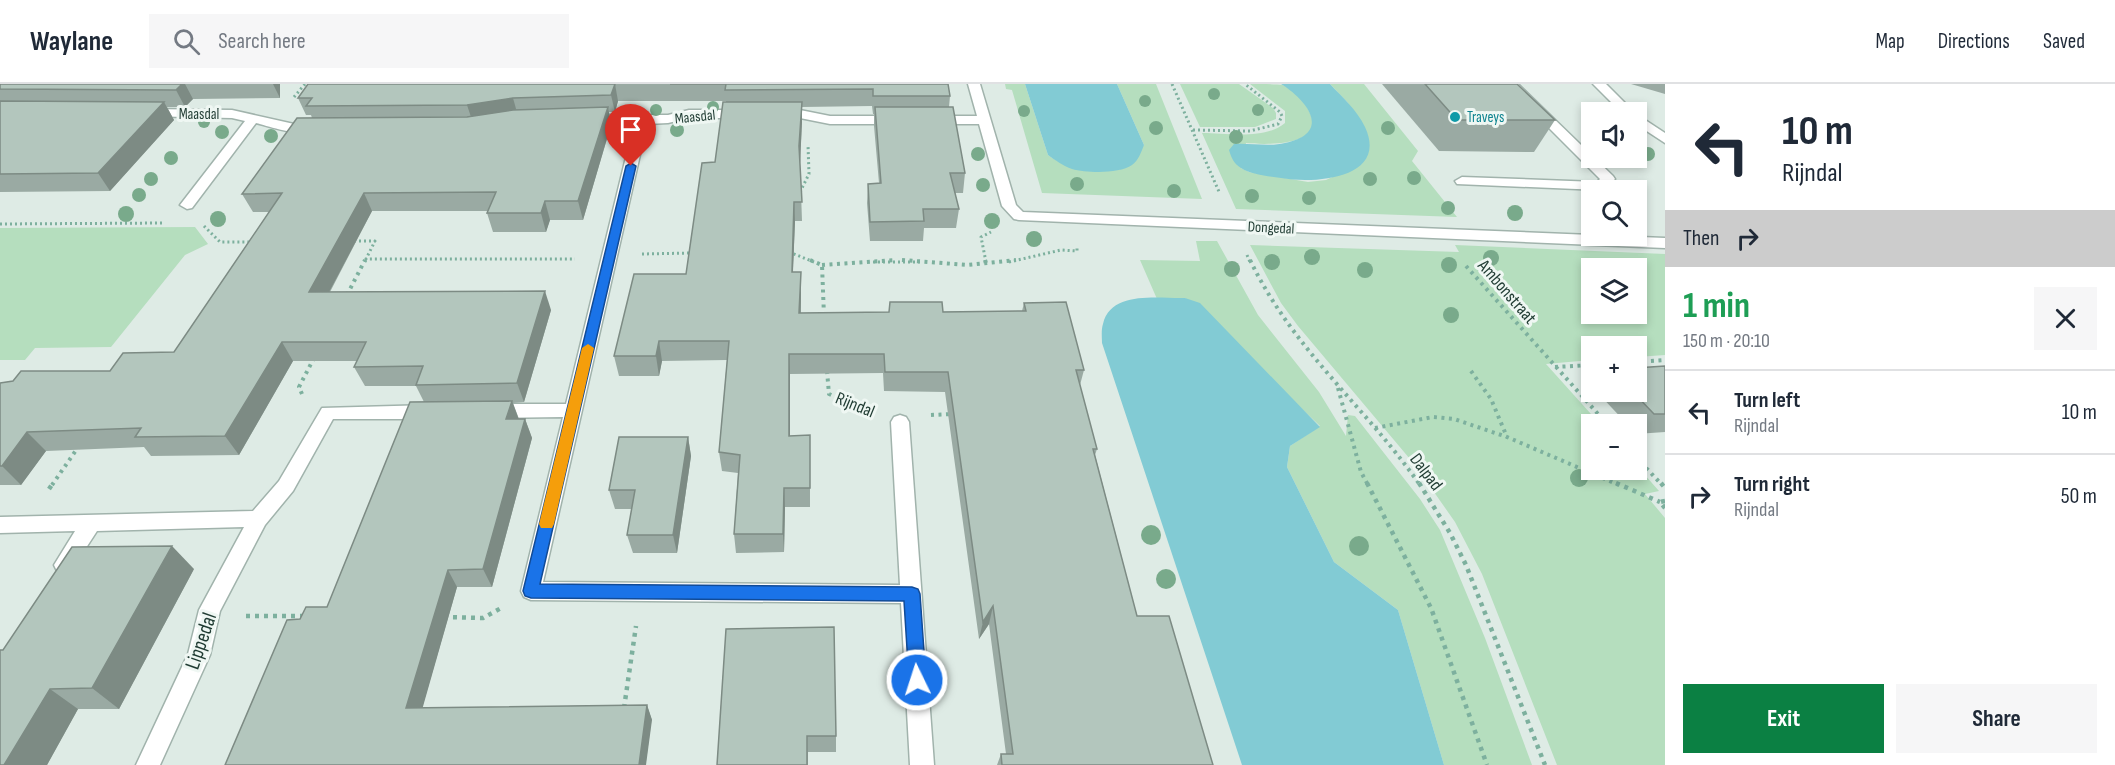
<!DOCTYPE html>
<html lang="en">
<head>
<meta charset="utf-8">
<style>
  body { margin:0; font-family:"Sofia Sans Condensed",sans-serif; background:#f6f6f7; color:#1f2937; height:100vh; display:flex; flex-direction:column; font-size:22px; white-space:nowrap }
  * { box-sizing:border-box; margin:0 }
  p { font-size:20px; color:#747a83 }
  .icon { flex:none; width:33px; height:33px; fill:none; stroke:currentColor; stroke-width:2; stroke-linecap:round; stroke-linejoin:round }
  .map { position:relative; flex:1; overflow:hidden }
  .sheet { display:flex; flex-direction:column; background:#fff; width:450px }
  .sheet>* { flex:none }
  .banner { background:#fff; color:#1f2937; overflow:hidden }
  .fabs { position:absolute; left:1581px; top:18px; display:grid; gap:12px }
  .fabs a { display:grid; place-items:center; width:66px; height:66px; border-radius:0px; background:#fff; box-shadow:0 3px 9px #0003; font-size:30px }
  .pin { position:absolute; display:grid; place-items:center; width:51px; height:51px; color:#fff; margin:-62px -26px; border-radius:50% 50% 50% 0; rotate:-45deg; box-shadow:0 0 6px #0007 }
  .pin .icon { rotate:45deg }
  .me { position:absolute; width:66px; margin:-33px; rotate:356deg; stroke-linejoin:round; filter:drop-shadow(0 0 4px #0008) }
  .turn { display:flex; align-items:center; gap:21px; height:126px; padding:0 18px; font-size:27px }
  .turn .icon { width:78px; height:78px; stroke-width:2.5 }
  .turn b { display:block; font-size:42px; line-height:51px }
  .then { display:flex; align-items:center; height:57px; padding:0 18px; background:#0003; gap:12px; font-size:22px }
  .round { display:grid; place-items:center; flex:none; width:63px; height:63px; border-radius:0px; background:#f6f6f7 }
  .summary { display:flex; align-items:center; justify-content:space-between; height:102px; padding:0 18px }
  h1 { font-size:36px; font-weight:700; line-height:45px; color:#1e9e55 }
  .cta { display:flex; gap:12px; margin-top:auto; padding:12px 18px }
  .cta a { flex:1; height:69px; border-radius:0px; background:#0b8043; color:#fff; font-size:24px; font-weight:700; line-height:69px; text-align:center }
  .cta a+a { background:#f6f6f7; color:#1f2937 }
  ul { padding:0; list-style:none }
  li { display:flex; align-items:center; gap:18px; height:84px; padding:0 18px; border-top:2px solid #e0e1e3 }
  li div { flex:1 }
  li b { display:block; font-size:22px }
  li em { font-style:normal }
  header { display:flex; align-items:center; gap:36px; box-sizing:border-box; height:84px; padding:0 30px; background:#fff; border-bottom:2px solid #e0e1e3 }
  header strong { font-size:28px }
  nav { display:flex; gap:33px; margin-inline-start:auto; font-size:21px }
  .search { width:420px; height:54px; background:#f6f6f7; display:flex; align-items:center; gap:15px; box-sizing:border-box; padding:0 21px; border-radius:0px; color:#747a83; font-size:22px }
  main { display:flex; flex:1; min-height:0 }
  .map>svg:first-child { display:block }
  .green { fill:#b5debe; fill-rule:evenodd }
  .water { fill:#82cbd4 }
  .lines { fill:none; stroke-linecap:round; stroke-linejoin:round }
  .minor-casing { stroke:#a1b3ac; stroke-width:3 }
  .path-far2 { stroke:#7db09e; stroke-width:3; stroke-dasharray:2 3; stroke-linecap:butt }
  .path-far1 { stroke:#7db09e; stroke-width:4; stroke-dasharray:3 4.5; stroke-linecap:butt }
  .path { stroke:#7db09e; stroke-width:4.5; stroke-dasharray:4 5; stroke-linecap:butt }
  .minor { fill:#fff; fill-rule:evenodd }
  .tree { fill:#79aa8b }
  .wall { fill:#9aaaa3 }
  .shaded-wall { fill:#7d8b84 }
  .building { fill:#b3c6bd; stroke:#7d8b84; stroke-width:1.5 }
  .route { fill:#1a73e8; stroke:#114b97; stroke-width:1.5 }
  .slow { fill:#f59e0b }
  .culture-dot { fill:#0f9aa8; stroke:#eff7f3; stroke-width:2 }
  .labels { text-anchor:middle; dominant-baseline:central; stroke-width:6; stroke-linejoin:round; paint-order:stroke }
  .far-street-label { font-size:15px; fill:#1f3b32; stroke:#eff7f3 }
  .far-culture-label { font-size:15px; fill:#0d838f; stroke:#eff7f3; text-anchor:start }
  .street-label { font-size:18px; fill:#1f3b32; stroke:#eff7f3 }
  .near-street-label { font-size:21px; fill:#1f3b32; stroke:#eff7f3 }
</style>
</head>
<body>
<header>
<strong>Waylane</strong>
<div class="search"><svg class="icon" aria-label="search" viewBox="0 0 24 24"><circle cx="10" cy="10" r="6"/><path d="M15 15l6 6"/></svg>Search here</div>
<nav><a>Map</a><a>Directions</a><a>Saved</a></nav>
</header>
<main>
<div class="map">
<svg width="1665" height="681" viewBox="0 0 1665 681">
  <rect width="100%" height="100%" fill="#deebe5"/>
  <g class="green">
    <path d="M1005,0H1025L1048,71C1071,88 1092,86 1119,86L1144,61L1117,0H1156L1202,115L1042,109L1012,6L1006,5Z"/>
    <polygon points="1180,0 1239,0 1273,24 1276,29 1276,35 1255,43 1200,43"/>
    <path d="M1250,0C1260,0 1274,0 1283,1C1293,6 1304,16 1309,27C1328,63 1265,61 1246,59L1241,84L1249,88L1308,98L1326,96L1362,79L1369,65L1368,57L1348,19L1330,0H1364L1418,67L1412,77L1457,133L1236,125L1202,49C1227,49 1265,56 1285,39V27Z"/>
    <polygon points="195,143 208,160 185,171 111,263 35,264 25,276 0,276 0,144"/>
    <polygon points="1196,157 1217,157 1258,231 1319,308 1346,352 1348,331 1355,332 1420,415 1440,446 1485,554 1532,681 1444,681 1398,526 1334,478 1287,383 1290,362 1320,342 1185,214 1157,215 1140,176 1200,177"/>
    <path d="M1250,161L1459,168L1455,161L1665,170V271L1637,273L1636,262H1592L1591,276L1546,280L1600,340H1592V386H1636L1637,382L1659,407L1645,410L1665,434V681H1557L1482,490L1455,438L1415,381L1298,242L1281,219ZM1592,184H1636V230H1592Z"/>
  </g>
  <g class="water">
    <path d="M1025,0H1117L1144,61C1141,68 1139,76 1132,81C1119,90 1087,89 1072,85C1063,82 1055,76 1048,71Z"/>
    <path d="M1281,0H1330C1342,13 1357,26 1365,43C1389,95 1314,100 1281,94C1268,92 1252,91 1241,84C1234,80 1231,73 1229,66L1234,60C1251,59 1269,63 1285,59C1333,49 1307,16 1281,0Z"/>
    <path d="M1185,214L1200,219L1320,343L1290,362L1287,383L1334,478L1398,526L1444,681H1242L1102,259C1102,254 1101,246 1103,240C1111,206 1159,215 1185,214Z"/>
  </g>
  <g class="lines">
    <defs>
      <g id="minor">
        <polygon points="968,0 980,0 1016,121 1023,128 1665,154 1665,164 1019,136 1014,135 1002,122 979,40 931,40 925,36 931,32 977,32"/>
        <polygon points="1505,0 1518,0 1613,92 1615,95 1605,105 1600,106 1457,100 1455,97 1462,93 1597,98 1600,95"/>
        <polygon points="1593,0 1606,0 1634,28 1621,28"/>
        <path d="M146,25L232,26L303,42H315L321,46C310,56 271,43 256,39L192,124L187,125L180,121L245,37L232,34L142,32L140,29Z"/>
        <polygon points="689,26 745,26 751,30 745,34 689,34 668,39 647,40 543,498 900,501 891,338 894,333 900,331 906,333 909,338 934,681 910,681 901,519 531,516 524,513 521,507 563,333 493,334 487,332 484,327 487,322 493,320 566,320 634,40 588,39 582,35 588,31 668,31"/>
        <polygon points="779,26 800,26 830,32 897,32 903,36 897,40 830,40 800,34 775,33 773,30"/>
        <polygon points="1636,30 1665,49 1665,59 1636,40"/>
        <polygon points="430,321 436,323 439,328 436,333 430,335 333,335 293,407 265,441 220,527 210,571 160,681 136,681 188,570 199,526 244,443 97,447 71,487 64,490 57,487 54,481 75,447 0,449 0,433 253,427 279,397 322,324"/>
      </g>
    </defs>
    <use href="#minor" class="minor-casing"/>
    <g class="path-far2">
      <polyline points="1172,0 1220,110"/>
      <polyline points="294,13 305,0"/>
      <polyline points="1193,46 1250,47 1278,40 1282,32 1280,28 1245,0"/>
      <polyline points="800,108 809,90 808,61"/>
      <polyline points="0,140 164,139"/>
      <polyline points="204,142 220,158 253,158"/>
      <polyline points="354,157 375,157 366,175 575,175"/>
      <polyline points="789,168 814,178"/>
      <polyline points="642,170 692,169"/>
      <polyline points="1247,171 1250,178"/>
      <polyline points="365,178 366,175"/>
      <polyline points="873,178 922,178"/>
      <polyline points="986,178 981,153 991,148"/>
      <polyline points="1009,178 1061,166 1077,167 1077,164"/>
    </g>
    <g class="path-far1">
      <polyline points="810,176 822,181 824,232"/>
      <polyline points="902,176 968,181 1016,176"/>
      <polyline points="985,176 986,180"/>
      <path d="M1250,176C1294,267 1364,321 1420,401"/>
      <polyline points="822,181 896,176"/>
      <polyline points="1466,182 1607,340"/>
      <polyline points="347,211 365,176"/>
      <polyline points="1636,278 1665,276"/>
      <polyline points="1555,283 1592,281"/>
      <polyline points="827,287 829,310 868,328"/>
      <polyline points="1471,287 1491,315 1507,353"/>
      <polyline points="1338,304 1361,388 1368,401"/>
      <polyline points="302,310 299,303 314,274"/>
      <polyline points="931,331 953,330"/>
      <polyline points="1375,344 1433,333 1454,335 1507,353 1619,401"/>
      <polyline points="1636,373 1662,401"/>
      <polyline points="52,401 79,362"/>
    </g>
    <g class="path">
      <polyline points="1367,399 1431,524 1487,681"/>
      <polyline points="1419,399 1450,449 1466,481 1545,681"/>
      <polyline points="1616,399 1660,418"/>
      <polyline points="1661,399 1665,404"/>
      <polyline points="49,405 53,399"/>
      <polyline points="1665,417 1660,418 1665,424"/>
      <polyline points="246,532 304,532"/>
      <polyline points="444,533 483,534 503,523"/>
      <polyline points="624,624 636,542"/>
    </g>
    <use href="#minor" class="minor"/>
  </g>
  <g class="tree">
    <circle cx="1214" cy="10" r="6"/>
    <circle cx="1145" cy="17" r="6"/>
    <circle cx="713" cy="23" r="6"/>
    <circle cx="656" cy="26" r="6"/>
    <circle cx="1258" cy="26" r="6"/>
    <circle cx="1024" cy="27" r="6"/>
    <circle cx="204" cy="38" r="6"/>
    <circle cx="1156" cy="44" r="7"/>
    <circle cx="1388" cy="44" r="7"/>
    <circle cx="677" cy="46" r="7"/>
    <circle cx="222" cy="48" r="7"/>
    <circle cx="271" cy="52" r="7"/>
    <circle cx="1236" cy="53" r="7"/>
    <circle cx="978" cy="70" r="7"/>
    <circle cx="1648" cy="70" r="7"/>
    <circle cx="171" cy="74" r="7"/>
    <circle cx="1414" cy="94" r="7"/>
    <circle cx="151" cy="95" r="7"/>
    <circle cx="1370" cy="95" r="7"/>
    <circle cx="1077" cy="100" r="7"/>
    <circle cx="983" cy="101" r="7"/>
    <circle cx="1174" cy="107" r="7"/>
    <circle cx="139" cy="111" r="7"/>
    <circle cx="1252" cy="112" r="7"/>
    <circle cx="1309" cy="114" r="7"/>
    <circle cx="1448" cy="124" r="7"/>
    <circle cx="1515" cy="129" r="8"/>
    <circle cx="126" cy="130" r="8"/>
    <circle cx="218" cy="135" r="8"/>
    <circle cx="992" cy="137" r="8"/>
    <circle cx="1034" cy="155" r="8"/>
    <circle cx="1312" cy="173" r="8"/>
    <circle cx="1491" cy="174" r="8"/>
    <circle cx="1272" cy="178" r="8"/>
    <circle cx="1449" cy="181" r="8"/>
    <circle cx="1232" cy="185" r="8"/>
    <circle cx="1365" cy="186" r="8"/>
    <circle cx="1451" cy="231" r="8"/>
    <circle cx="1579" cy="394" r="9"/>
    <circle cx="1151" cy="451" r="10"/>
    <circle cx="1359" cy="462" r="10"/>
    <circle cx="1166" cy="495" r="10"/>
  </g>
  <g class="wall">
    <polygon points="0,0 280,0 280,14 193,15 185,23 167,23 174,36 110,107 0,108"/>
    <polygon points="308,0 948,0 950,12 949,23 965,89 963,109 955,109 959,125 956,144 924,144 923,157 870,157 867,119 868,100 879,99 874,42 874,30 873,30 872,22 802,23 802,37 800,79 802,137 795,137 793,188 801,188 801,229 1022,227 1024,219 1084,286 1080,301 1097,365 1095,371 1137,532 1213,681 997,681 1001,670 1006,670 989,540 979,555 945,308 884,307 883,289 790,290 790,352 810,371 810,423 785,423 784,468 736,469 734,450 738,389 722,387 719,368 727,276 662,277 659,292 619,292 614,272 686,190 715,78 726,17 618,17 615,28 609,28 611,41 583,136 550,136 546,148 493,148 487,129 488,127 372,127 330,208 551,226 524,318 513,319 519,335 525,335 532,354 492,503 457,503 422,624 647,621 652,636 225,681 300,535 327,523 424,318 416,302 365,302 354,283 357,277 293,277 239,371 151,372 144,363 46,367 21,401 0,401 0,299 110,287 174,268 269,128 253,128 242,110 312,34 311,31 306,31 298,14"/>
    <polygon points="1382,0 1517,0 1555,36 1534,68 1439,67"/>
    <polygon points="1631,0 1665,0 1665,10"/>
    <polygon points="1665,282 1665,348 1636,350 1636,340 1627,340 1597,308 1636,308"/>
    <polygon points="688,353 691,372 677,469 633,469 627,451 632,425 615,425 609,406"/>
    <polygon points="194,485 119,625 78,625 47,681 3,566"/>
    <polygon points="726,545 836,652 836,668 808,668 808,681 717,681"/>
  </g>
  <g class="shaded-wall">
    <polygon points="182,0 185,0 193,15 185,23 176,6"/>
    <polygon points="273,0 280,0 280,14"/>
    <polygon points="615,0 618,17 615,28 611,11"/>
    <polygon points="513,14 518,32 473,39 467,21"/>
    <polygon points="164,18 174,36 110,107 98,89"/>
    <polygon points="802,18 802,37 800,81 799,62"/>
    <polygon points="608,23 611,41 583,136 578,117"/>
    <polygon points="364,109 372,127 319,227 309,208"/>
    <polygon points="545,117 550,136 546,148 541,129"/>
    <polygon points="794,118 795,137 792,208 792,188"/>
    <polygon points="801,188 801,208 800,249 799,229"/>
    <polygon points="545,207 551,226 524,318 517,299"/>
    <polygon points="659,257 662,277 659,292 656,272"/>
    <polygon points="282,258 293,277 239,371 225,352"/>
    <polygon points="789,270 790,290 790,371 789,352"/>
    <polygon points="512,317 519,336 506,335"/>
    <polygon points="525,335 532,354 492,503 483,485"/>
    <polygon points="27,348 46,367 21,401 2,382"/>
    <polygon points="688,353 691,372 677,469 673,451"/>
    <polygon points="784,404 785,423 784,468 783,450"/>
    <polygon points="172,462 194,485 119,625 92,604"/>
    <polygon points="448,486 457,503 418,640 406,624"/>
    <polygon points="993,522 989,540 979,555 983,538"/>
    <polygon points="50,605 78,625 47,681 4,681"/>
    <polygon points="647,621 652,636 646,681 639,681"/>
  </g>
  <g class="building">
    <polygon points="0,0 182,0 176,6 0,5"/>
    <polygon points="308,0 615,0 611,11 513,14 467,21 306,22 312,14 298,14"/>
    <polygon points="670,0 948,0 950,12 873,12 873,5 725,6 726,0"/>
    <polygon points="1425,0 1517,0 1555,36 1457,36"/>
    <polygon points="0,17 164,18 98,89 0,90"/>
    <polygon points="723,18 802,18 799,62 802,118 794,118 792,188 801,188 799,229 889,228 890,218 942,218 943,228 1026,227 1024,219 1066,218 1084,286 1076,286 1097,365 1093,365 1137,532 1169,532 1213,681 1002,681 1001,670 1013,670 993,522 983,538 948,288 885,288 884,270 789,270 789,352 810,351 810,404 784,404 783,450 734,450 740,371 719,368 729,257 659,257 656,272 614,272 634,190 686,190 702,79 715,78"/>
    <polygon points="608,23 578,117 545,117 541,129 487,129 496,108 364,109 309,208 545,207 517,299 416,301 423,282 354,283 366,258 282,258 225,352 135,353 141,344 27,348 2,382 0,382 0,299 13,297 21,287 110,287 123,269 174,268 282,109 242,110 297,34 467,33 513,26"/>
    <polygon points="875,23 953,23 965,89 950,89 959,125 923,125 924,137 870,138 868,100 881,99"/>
    <polygon points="1665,282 1665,330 1654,330 1633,308 1636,308 1636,284"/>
    <polygon points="512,317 506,335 525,335 483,485 448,486 406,624 647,621 639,681 225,681 287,536 300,535 306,523 327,523 410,318"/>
    <polygon points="619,353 688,353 673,451 627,451 635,406 609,406"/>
    <polygon points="172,462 92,604 50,605 4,681 0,681 0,566 3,566 72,463"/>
    <polygon points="834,543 836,652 807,652 807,681 717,681 726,545"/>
  </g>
  <polygon class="route" points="631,79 636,82 540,500 912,503 918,505 920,510 926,596 923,601 917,603 911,601 909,596 904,517 531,514 525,512 523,507 626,82"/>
  <polygon class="slow" points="588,260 594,264 554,440 552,444 541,444 539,440 582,264"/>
  <circle class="culture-dot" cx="1455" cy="33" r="6"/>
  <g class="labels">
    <g class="far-street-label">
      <text x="199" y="30">Maasdal</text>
      <text transform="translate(695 33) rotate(-6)">Maasdal</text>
      <text transform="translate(1271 144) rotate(3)">Dongedal</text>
    </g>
    <g class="far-culture-label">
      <text x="1467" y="33">Traveys</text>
    </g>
    <g class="street-label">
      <text transform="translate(1507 208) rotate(49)">Ambonstraat</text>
      <text transform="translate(855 321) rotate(22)">Rijndal</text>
      <text transform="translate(1426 388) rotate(53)">Dalpad</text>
    </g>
    <g class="near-street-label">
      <text transform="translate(201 557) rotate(-71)">Lippedal</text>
    </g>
  </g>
</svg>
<div class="fabs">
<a><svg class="icon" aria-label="sound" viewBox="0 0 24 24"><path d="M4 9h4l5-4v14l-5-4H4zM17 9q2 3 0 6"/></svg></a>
<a><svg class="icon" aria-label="search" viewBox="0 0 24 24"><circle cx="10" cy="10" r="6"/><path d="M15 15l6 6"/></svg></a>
<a><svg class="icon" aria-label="layers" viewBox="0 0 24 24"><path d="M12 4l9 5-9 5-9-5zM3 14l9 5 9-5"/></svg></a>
<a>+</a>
<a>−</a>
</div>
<div class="pin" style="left:631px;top:82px;background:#d93025"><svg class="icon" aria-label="arrive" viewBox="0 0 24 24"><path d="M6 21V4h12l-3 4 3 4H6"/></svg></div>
<svg class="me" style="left:917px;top:596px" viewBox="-20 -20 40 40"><circle r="17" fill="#1a73e8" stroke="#fff" stroke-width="3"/><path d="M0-11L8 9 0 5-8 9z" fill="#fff"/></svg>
</div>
<section class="sheet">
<div class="banner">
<div class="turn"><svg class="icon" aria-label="left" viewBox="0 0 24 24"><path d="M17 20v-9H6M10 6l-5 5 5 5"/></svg><div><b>10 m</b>Rijndal</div></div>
<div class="then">Then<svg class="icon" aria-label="right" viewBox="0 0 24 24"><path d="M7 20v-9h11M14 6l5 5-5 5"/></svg></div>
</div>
<div class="summary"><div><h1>1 min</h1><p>150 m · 20:10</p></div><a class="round"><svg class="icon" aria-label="close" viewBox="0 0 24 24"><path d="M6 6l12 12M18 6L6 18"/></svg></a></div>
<ul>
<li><svg class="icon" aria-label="left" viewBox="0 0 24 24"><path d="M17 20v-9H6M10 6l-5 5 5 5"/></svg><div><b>Turn left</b><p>Rijndal</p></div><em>10 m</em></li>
<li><svg class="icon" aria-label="right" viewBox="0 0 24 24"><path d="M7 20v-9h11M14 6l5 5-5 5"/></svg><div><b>Turn right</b><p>Rijndal</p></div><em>50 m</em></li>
</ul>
<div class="cta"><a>Exit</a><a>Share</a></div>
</section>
</main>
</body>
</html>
